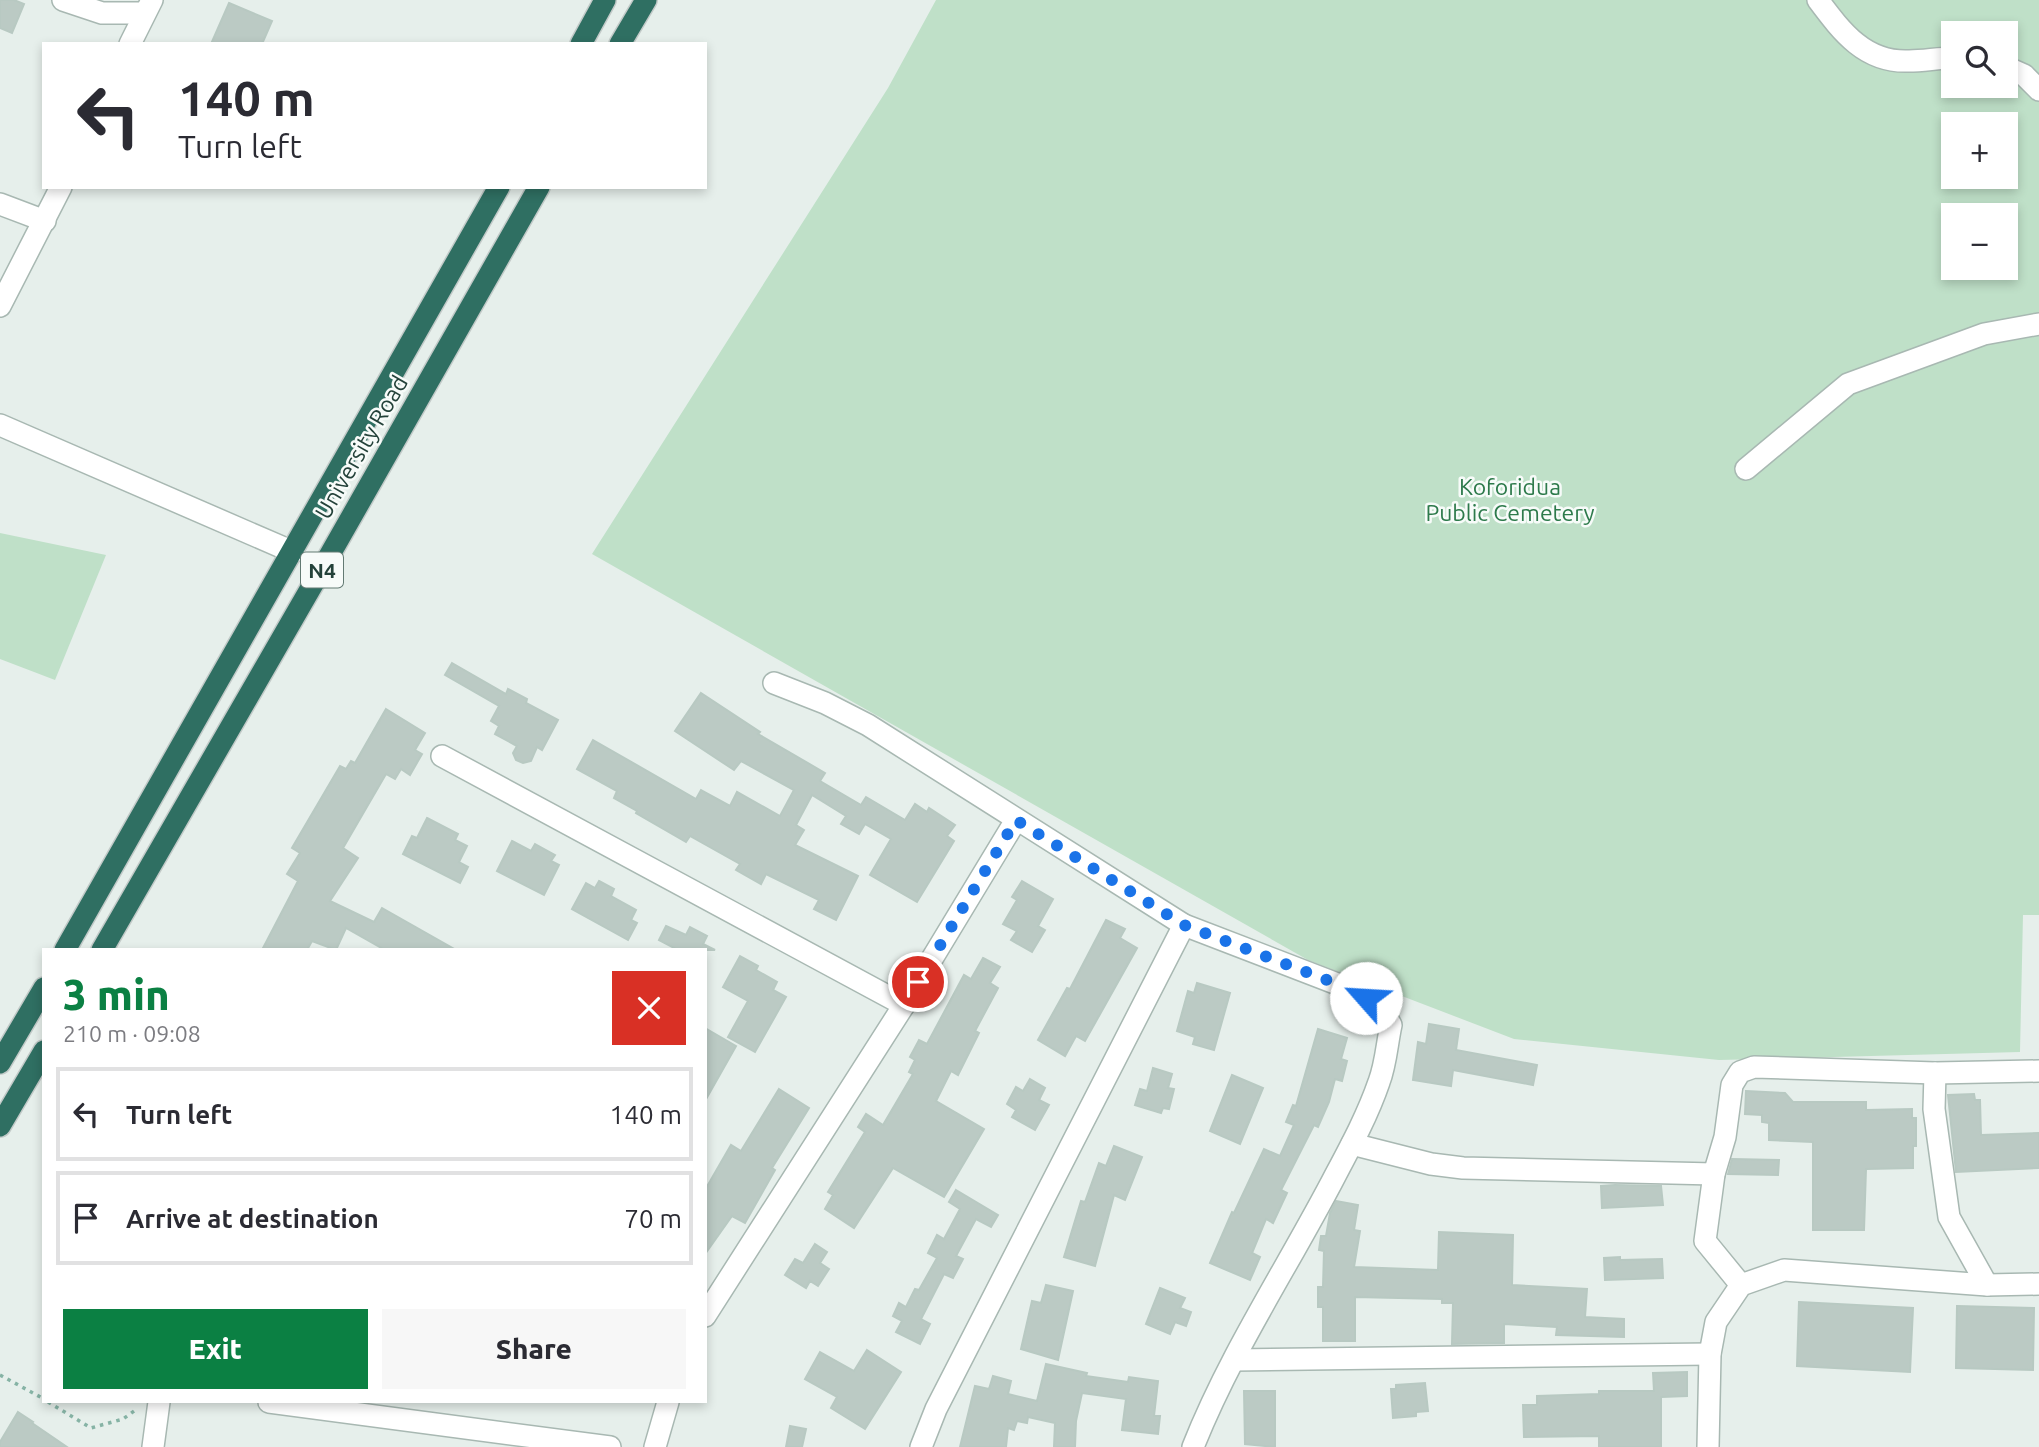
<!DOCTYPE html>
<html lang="en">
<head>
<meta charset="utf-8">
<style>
  body { margin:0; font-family:Ubuntu,sans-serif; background:#f7f7f7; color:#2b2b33; height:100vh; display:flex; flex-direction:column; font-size:26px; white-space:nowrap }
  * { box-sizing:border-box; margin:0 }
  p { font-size:23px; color:#7c7c81 }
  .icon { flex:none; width:38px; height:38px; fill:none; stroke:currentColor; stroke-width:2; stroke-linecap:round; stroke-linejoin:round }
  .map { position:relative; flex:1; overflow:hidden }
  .panel { position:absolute; left:42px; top:948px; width:665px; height:455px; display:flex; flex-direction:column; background:#fff; border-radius:0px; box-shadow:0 4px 10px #0003 }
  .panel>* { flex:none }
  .banner { position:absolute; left:42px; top:42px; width:665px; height:147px; border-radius:0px; box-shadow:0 4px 10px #0003; background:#fff; color:#2b2b33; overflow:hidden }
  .controls { position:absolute; left:1941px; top:21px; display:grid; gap:14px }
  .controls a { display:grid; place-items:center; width:77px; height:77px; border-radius:0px; background:#fff; box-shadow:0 4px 10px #0003; font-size:35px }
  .pin { position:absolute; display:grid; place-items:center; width:60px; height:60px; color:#fff; margin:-30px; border:4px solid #fff; border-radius:50%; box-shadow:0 2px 7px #0007 }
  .me { position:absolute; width:77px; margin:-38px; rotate:296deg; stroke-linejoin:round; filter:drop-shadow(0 0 5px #0008) }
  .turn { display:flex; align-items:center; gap:24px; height:147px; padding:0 21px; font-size:32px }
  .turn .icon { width:91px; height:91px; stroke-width:2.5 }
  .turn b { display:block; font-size:49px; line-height:60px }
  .round { display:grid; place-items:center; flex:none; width:74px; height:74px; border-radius:0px; background:#f7f7f7 }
  .head { display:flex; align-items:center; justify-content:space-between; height:119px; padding:0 21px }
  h1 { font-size:42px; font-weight:800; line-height:52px; color:#0b8043 }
  .action { display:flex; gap:14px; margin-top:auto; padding:14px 21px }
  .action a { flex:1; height:80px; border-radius:0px; background:#0b8043; color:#fff; font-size:28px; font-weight:800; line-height:80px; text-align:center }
  .action a+a { background:#f7f7f7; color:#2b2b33 }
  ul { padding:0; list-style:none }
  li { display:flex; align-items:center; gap:21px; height:94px; margin:0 14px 10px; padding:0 7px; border:4px solid #e1e1e2; border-radius:0px }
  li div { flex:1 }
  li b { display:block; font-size:26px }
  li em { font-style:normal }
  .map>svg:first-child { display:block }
  .green { fill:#bfe0c8; fill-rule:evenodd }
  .building { fill:#bbcac4; stroke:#b8c9c2; stroke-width:2 }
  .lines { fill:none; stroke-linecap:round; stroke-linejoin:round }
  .street-casing { stroke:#a8b8b2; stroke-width:24 }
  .highway-casing { stroke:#c2cac8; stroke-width:24 }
  .path { stroke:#86b3a5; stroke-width:3.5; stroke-dasharray:3.5 5; stroke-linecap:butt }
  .street { stroke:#fff; stroke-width:21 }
  .highway { stroke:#2f6f62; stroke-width:21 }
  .route { stroke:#1a73e8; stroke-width:12; stroke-dasharray:0 21.6 }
  .labels { text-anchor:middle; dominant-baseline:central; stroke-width:5; stroke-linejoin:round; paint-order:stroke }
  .shield { fill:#f7fbf9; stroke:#637a73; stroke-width:2 }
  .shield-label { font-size:21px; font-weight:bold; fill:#24423a }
  .street-label { font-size:23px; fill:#24423a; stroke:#f7fbf9 }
  .park-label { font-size:23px; fill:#2d7a4b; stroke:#f7fbf9 }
</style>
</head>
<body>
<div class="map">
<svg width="2039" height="1447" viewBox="0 0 2039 1447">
  <rect width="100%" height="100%" fill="#e6efeb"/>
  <g class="green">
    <path d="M936,0H2039V915H2023L2020,1052L1719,1060L1514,1039L1308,960L592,554L888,88ZM1953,33H2006V86H1953ZM1953,124H2006V177H1953ZM1953,215H2006V268H1953Z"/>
    <polygon points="0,533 106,555 55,680 0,659"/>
  </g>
  <g class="building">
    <polygon points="0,0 14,0 24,4 12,33 0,28"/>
    <polygon points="229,3 272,21 262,44 211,44"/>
    <polygon points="452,663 506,694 508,689 527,699 526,703 558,720 542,750 537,747 531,761 523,763 516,760 513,753 517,746 495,734 499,726 491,721 499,706 445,675"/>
    <polygon points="701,693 760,732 758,734 825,773 820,781 861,805 866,797 905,820 915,804 927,812 929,808 955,825 947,836 954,841 917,902 870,875 891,839 865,824 859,834 841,824 846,816 812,795 796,825 804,830 795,845 858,876 836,920 814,909 819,900 766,874 761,884 736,870 740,864 690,836 686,842 636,813 637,811 614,798 617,791 577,769 593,740 696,799 701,790 730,806 737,792 780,816 794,790 741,761 734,770 675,731"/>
    <polygon points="386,709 425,733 415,750 422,754 410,775 401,769 395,779 386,774 343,848 358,858 330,901 374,922 382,908 456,950 385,950 346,928 336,950 312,941 307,950 262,950 298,881 287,874 300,853 292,848 340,766 346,769 351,761 355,763"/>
    <polygon points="427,818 458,834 455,840 467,846 459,862 468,867 460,883 403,854 412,836 417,838"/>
    <polygon points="512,841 531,851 535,844 555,855 551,861 559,865 544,895 497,871"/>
    <polygon points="599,881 614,889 611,896 636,910 631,920 637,923 628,940 572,909 586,883 595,888"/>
    <polygon points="1022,881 1053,899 1038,926 1045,930 1032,952 1011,940 1017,931 1003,924 1017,900 1012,897"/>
    <polygon points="1106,920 1125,929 1120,938 1137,948 1085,1041 1076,1036 1065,1056 1038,1040 1067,988 1070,989"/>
    <polygon points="666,926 686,935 690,927 707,936 703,944 715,950 678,950 659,940"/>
    <polygon points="740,956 758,966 756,970 777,982 773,990 786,997 755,1052 728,1037 748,1001 723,987"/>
    <polygon points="983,958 1000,967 990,983 998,988 975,1031 979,1033 958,1075 951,1071 936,1101 984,1129 944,1197 893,1168 854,1228 825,1209 833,1195 828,1192 865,1132 858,1127 866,1114 883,1125 913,1074 909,1072 915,1060 910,1057 919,1040 927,1044 964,975 971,979"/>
    <polygon points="1197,983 1230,993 1214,1050 1193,1044 1195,1037 1177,1031 1188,991 1194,993"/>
    <polygon points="1429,1024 1459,1029 1456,1050 1537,1065 1533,1085 1453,1070 1451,1086 1413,1080 1418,1042 1426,1044"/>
    <polygon points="705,1028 736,1046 705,1101"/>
    <polygon points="1318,1029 1347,1038 1341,1059 1347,1061 1342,1081 1335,1079 1329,1102 1318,1127 1314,1125 1281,1190 1287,1193 1273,1223 1266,1219 1252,1253 1260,1257 1250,1280 1210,1263 1232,1212 1234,1213 1264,1149 1280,1156 1294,1125 1286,1122 1293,1105 1296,1106"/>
    <polygon points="1153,1068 1172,1074 1168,1088 1174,1089 1169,1109 1163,1108 1161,1113 1135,1105 1140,1089 1147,1091"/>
    <polygon points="1232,1075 1263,1088 1240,1144 1210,1131"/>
    <polygon points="1030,1079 1045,1088 1039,1100 1049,1105 1035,1130 1012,1117 1016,1110 1007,1104 1016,1087 1023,1091"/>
    <polygon points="779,1089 809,1108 772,1168 775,1170 745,1223 732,1216 705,1254 705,1190 731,1145 741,1151"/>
    <polygon points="1746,1091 1785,1093 1793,1102 1866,1102 1866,1110 1912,1109 1912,1118 1916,1118 1916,1146 1913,1146 1913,1168 1866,1169 1864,1230 1813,1230 1813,1142 1769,1140 1769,1123 1762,1122 1762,1115 1745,1114"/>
    <polygon points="1974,1094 1975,1100 1980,1100 1981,1135 2039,1133 2039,1168 1956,1172 1948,1095"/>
    <polygon points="1114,1146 1142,1157 1125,1200 1114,1195 1095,1266 1064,1257 1081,1201 1085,1202 1099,1163 1106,1166"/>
    <polygon points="1732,1159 1779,1160 1778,1175 1728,1174"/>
    <polygon points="1615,1185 1661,1186 1663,1205 1602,1208 1601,1186"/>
    <polygon points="956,1190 998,1215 991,1227 976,1219 956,1256 963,1259 953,1278 944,1274 921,1319 930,1324 920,1344 896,1332 902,1321 893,1316 899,1303 906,1307 915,1289 919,1290 937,1258 928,1253 937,1235 944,1239 960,1209 949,1202"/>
    <polygon points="1336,1201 1358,1205 1354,1230 1360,1231 1354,1267 1438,1270 1439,1232 1513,1235 1512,1285 1587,1289 1585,1317 1624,1319 1624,1337 1556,1335 1557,1327 1504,1324 1504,1343 1452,1344 1453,1303 1442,1303 1442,1299 1355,1297 1355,1341 1323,1341 1323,1307 1318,1307 1318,1287 1323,1287 1324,1251 1319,1250 1321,1236 1326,1236 1330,1213"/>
    <polygon points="815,1244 827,1252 820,1263 829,1269 818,1286 810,1281 806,1288 785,1275 795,1259 803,1263"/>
    <polygon points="1620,1257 1620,1260 1662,1259 1663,1278 1605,1280 1604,1258"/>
    <polygon points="1046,1285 1073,1291 1058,1360 1021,1349 1032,1301 1041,1303"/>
    <polygon points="1160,1288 1185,1298 1180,1308 1191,1312 1186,1326 1175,1322 1170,1334 1146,1324"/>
    <polygon points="1799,1302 1913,1308 1910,1372 1797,1366"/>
    <polygon points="1957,1306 2034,1308 2033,1370 1956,1368"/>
    <polygon points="867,1350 901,1372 865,1429 831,1408 837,1397 805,1379 820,1352 854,1371"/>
    <polygon points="1046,1364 1087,1373 1086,1376 1128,1382 1129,1377 1158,1381 1154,1416 1160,1416 1158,1434 1122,1430 1126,1399 1082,1393 1076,1421 1075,1447 1054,1447 1055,1423 1028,1417 1027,1423 1017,1421 1014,1430 1008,1428 1006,1447 960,1447 975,1386 989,1389 993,1376 1011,1381 1008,1394 1037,1401"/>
    <polygon points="1687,1372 1687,1396 1661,1397 1661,1447 1599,1447 1599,1436 1524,1437 1523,1405 1537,1405 1537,1396 1599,1394 1599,1391 1654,1391 1653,1373"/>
    <polygon points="1425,1383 1428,1411 1416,1412 1416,1416 1393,1418 1391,1389 1396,1389 1396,1385"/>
    <polygon points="1244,1391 1275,1391 1275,1447 1245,1444"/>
    <polygon points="18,1412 33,1422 32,1423 67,1447 0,1447 0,1442"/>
    <polygon points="790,1426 806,1429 802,1447 786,1447"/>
  </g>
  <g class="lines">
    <defs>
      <g id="street">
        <polyline points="63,0 102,13 144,13"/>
        <path d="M1818,0C1842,32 1865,63 1909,61C1924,61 1938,58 1953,58"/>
        <polyline points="130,44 152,0"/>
        <polyline points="2006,67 2024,75 2039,90"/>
        <polyline points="0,204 45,221"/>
        <polyline points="0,306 61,187"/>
        <polyline points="0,425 293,552"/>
        <polyline points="1746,469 1848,384 1984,334 2039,324"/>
        <path d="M774,683L825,703L868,725L1184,925L1353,990L1380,1006L1391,1025C1387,1043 1386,1064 1379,1082C1368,1114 1352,1144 1336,1174C1289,1265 1231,1351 1193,1447"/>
        <polyline points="442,756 904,1005"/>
        <polyline points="1935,1073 1934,1109 1949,1217 1987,1285"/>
        <polyline points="1352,1144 1431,1164 1463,1168 1714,1174"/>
        <polyline points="1741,1285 1705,1241 1714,1174 1725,1137 1732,1085 1740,1072 1754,1067 1935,1073 2039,1071"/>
        <polyline points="705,1316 904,1005 1016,820"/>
        <polyline points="1234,1360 1710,1354"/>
        <polyline points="269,1402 610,1447"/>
        <polyline points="153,1447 159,1402"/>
        <polyline points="655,1447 668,1402"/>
        <polyline points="921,1447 936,1409 1184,925"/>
        <polyline points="1708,1447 1710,1354 1716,1322 1741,1285 1784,1270 1987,1285 2039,1284"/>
      </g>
      <g id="highway">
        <polyline points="581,44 605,0"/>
        <polyline points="620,44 646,0"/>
        <polyline points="65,950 499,187"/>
        <polyline points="102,950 320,572 539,187"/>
        <polyline points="0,1063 44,988"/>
        <polyline points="0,1126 44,1051"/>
      </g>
    </defs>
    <use href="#street" class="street-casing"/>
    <use href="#highway" class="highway-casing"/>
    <g class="path">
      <polyline points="0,1375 44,1399"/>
      <polyline points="48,1402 91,1428 123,1419 137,1409"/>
    </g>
    <use href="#street" class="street"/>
    <use href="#highway" class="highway"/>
  </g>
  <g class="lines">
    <polyline class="route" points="918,982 1016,820 1184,925 1353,990 1366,998"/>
  </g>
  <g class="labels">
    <rect class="shield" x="301" y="552.5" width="42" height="35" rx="5"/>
    <g class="shield-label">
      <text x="322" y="570">N4</text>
    </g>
    <g class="street-label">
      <text transform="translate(361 447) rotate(-60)">University Road</text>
    </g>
    <g class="park-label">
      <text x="1510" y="486">Koforidua<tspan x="1510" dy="26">Public Cemetery</tspan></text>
    </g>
  </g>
</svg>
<div class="controls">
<a><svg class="icon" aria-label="search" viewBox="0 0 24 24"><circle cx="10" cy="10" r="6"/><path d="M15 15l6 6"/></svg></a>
<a>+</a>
<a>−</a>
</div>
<div class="pin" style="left:918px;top:982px;background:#d93025"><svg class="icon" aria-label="arrive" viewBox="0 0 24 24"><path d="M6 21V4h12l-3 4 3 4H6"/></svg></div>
<svg class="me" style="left:1366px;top:998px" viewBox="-20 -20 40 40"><circle r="19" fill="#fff"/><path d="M0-13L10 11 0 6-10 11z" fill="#1a73e8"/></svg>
<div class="banner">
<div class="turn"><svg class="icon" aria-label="left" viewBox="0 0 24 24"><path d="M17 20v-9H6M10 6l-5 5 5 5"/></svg><div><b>140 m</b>Turn left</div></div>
</div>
<section class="panel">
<div class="head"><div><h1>3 min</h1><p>210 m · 09:08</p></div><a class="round" style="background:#d93025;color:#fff"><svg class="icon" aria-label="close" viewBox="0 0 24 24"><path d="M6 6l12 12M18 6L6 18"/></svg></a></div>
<ul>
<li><svg class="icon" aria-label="left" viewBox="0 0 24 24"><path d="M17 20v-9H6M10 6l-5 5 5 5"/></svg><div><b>Turn left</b></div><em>140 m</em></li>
<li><svg class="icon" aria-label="arrive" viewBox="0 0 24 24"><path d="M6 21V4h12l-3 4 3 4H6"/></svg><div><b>Arrive at destination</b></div><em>70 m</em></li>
</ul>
<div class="action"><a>Exit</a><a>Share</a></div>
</section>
</div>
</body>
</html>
